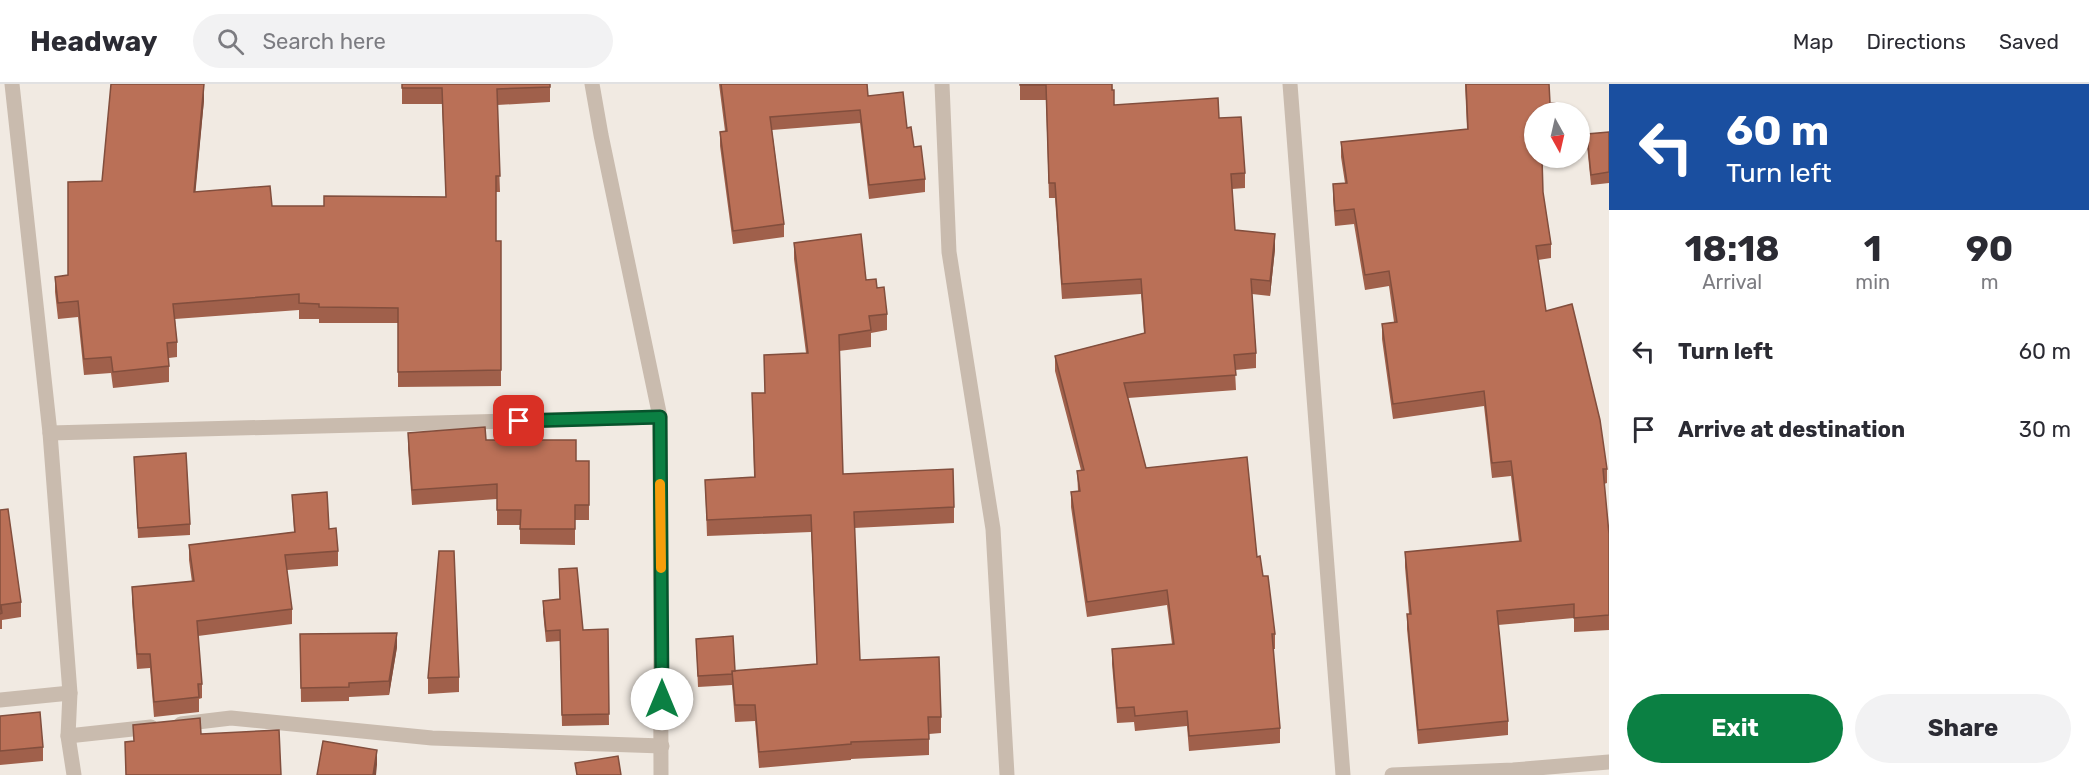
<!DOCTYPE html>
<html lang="en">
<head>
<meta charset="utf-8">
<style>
  body { margin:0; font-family:Rubik,sans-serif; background:#f2f2f3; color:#2b2b33; height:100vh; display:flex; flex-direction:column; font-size:22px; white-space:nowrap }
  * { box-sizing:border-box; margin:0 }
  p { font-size:20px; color:#7c7c81 }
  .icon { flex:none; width:33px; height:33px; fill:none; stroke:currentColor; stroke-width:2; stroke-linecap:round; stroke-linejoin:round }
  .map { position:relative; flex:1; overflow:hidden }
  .sheet { display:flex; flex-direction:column; background:#fff; width:480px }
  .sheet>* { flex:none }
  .guide { background:#1a4fa0; color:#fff; overflow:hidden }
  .needle { width:39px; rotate:172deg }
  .fabs { position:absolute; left:1524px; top:18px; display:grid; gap:12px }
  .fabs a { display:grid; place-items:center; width:66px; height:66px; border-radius:50%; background:#fff; box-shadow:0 2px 4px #0004; font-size:30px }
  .pin { position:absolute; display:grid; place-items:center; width:51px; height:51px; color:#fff; margin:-26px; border-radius:12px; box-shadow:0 3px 9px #0006 }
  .me { position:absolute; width:66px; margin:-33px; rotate:0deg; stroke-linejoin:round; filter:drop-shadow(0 0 4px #0008) }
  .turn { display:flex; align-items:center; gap:21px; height:126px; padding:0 18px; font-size:27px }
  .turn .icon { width:78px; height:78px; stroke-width:2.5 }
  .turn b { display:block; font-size:42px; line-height:51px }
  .eta { display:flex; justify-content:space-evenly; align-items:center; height:102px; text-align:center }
  .eta b { font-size:36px; font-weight:700; line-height:42px }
  .action { display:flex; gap:12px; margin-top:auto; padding:12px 18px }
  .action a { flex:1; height:69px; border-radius:36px; background:#0b8043; color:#fff; font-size:24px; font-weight:700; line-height:69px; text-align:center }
  .action a+a { background:#f2f2f3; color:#2b2b33 }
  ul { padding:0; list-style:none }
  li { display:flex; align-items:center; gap:18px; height:78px; padding:0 18px }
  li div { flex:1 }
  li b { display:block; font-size:22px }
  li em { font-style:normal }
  header { display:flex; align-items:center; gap:36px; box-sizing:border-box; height:84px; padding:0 30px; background:#fff; border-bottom:2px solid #e1e1e2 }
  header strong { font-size:28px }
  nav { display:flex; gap:33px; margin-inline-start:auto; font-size:21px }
  .search { width:420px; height:54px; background:#f2f2f3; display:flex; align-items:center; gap:15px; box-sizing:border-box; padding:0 21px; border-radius:33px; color:#7c7c81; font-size:22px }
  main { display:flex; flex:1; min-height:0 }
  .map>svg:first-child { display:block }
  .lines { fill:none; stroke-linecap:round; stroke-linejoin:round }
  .minor { stroke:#c9bbae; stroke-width:15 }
  .wall { fill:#a0604b }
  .shaded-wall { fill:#824e3d }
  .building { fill:#ba7057; stroke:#824e3d; stroke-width:1.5 }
  .route-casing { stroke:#07532c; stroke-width:15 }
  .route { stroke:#0b8043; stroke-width:10 }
  .slow { stroke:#f59e0b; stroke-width:10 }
</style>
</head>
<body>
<header>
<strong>Headway</strong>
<div class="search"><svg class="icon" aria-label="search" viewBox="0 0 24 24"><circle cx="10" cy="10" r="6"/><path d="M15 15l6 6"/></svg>Search here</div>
<nav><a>Map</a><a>Directions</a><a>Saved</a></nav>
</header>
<main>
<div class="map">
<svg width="1609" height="691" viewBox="0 0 1609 691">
  <rect width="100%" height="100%" fill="#f1eae2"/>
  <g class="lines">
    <g class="minor">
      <polyline points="12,0 50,349 70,609 68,652 74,691"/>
      <polyline points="592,0 601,51 660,333 661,691"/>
      <polyline points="942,0 949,168 993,445 1007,691"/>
      <polyline points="1290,0 1343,691"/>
      <polyline points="50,349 660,333"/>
      <polyline points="0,616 70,609"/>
      <polyline points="181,640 231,634 432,654 662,662"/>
      <polyline points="68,652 151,643"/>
      <polyline points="1392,691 1513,686 1609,678"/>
    </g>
  </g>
  <g class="wall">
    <polygon points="402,0 550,0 550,18 497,21 500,108 496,108 496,157 501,157 501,302 398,303 398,239 319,239 319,235 299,235 299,226 175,235 177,258 177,273 169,274 169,298 113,304 111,289 84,291 78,233 58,235 55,208 55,193 68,191 102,97 204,16 195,108 272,122 324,122 446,113 442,20 402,20"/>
    <polygon points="719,0 867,0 868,12 907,44 925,95 925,108 869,115 860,39 772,46 784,140 784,153 733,160 720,62 720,48 725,47"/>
    <polygon points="1020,0 1112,0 1114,21 1219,34 1245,89 1245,104 1232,105 1235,146 1275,165 1270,212 1252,210 1256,269 1256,284 1235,286 1236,306 1128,314 1146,384 1257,473 1275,550 1275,565 1273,565 1280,644 1280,659 1189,667 1187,642 1135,647 1134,638 1117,639 1112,580 1112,565 1172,560 1167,521 1087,533 1071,423 1071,408 1078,407 1077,387 1081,386 1055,287 1055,272 1144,249 1141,210 1062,215 1055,114 1049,114 1046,16 1020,16"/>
    <polygon points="1465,0 1549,0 1534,74 1557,74 1557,75 1542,77 1543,108 1551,160 1551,174 1538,176 1546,227 1607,385 1607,399 1604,400 1609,450 1609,546 1574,548 1574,534 1498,541 1508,637 1508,651 1418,660 1407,545 1407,530 1409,530 1405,483 1405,468 1519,457 1511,392 1492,394 1484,322 1393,335 1382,255 1382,240 1394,238 1389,202 1365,206 1354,140 1335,142 1333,115 1333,100 1345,99 1341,73 1341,58 1467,45"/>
    <polygon points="1609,48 1609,99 1591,101 1587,61 1587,50"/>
    <polygon points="794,159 866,196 877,204 887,230 887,246 871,249 871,263 839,267 843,390 954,423 954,439 854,444 860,576 941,633 941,649 929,650 929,671 851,675 851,676 759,684 755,637 735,638 732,601 698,603 696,555 735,587 817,580 811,448 707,452 705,396 754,393 752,309 765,309 764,271 806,269 794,175"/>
    <polygon points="408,349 486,356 576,377 589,393 589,436 575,436 575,461 520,460 520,441 497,441 497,415 412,421 408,364"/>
    <polygon points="134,373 190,440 190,451 138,454"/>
    <polygon points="292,411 329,445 338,467 338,482 287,486 292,525 292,540 198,552 202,600 202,614 199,615 199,628 154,633 150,584 137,585 132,517 132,503 192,498 189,476 189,461 294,448"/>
    <polygon points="0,426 21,518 21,533 2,536 2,545 0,545"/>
    <polygon points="543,517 583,546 608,545 609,641 562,642 560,557 546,558 543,528"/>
    <polygon points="300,550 397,563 389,611 349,613 349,617 301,618"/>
    <polygon points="459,593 459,608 428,610 428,594"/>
    <polygon points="0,632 43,663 43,677 0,681"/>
  </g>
  <g class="shaded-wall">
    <polygon points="204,0 204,16 194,124 194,108"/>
    <polygon points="1275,150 1275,165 1270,212 1270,197"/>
    <polygon points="397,549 397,563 389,611 389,597"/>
    <polygon points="377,666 377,681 376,691 373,691"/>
  </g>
  <g class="building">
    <polygon points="111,0 204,0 194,108 270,102 272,122 324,122 324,112 446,113 442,4 402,4 402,0 550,0 550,3 497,5 500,92 496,92 496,157 501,157 501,286 398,288 398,224 319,223 319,220 299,219 299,210 173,220 177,258 167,259 169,282 113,288 111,273 84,275 78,217 58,219 55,193 68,191 68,98 102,97"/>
    <polygon points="721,0 867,0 868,12 903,8 907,44 911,43 914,63 921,62 925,95 869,101 860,26 770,33 784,140 733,147 720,48 727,47"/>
    <polygon points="1020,0 1112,0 1112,6 1114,6 1114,21 1218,14 1219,34 1241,33 1245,89 1231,90 1235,146 1275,150 1270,197 1251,195 1256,269 1234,271 1236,291 1124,299 1146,384 1247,373 1257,473 1260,472 1263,492 1268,492 1275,550 1272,550 1280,644 1189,652 1187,627 1135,632 1134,623 1117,624 1112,565 1174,560 1167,506 1087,518 1071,408 1080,407 1077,387 1084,386 1055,272 1145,249 1141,195 1062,200 1055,99 1049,99 1046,1 1020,1"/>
    <polygon points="1466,0 1549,0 1550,19 1555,19 1555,28 1534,28 1534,74 1542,74 1543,108 1551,160 1536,162 1546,227 1572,220 1600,336 1607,385 1603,385 1609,450 1609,531 1574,534 1574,520 1497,527 1508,637 1418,646 1407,530 1411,530 1405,468 1521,457 1511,377 1492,379 1484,307 1393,320 1382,240 1397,238 1389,187 1365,191 1354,125 1335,127 1333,100 1347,99 1341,58 1468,45"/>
    <polygon points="1609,48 1609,88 1591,91 1587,50"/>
    <polygon points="861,150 866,196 876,195 877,204 884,203 887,230 869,232 871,246 839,251 843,390 953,385 954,423 854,428 860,576 939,573 941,633 928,633 929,655 851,658 851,660 759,668 755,621 735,621 732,587 817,580 811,431 707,436 705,396 755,393 752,309 765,309 764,271 808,269 794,159"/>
    <polygon points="485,343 486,356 576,356 576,377 589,377 589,421 575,421 575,445 520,445 521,426 497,426 497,400 412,406 408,349"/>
    <polygon points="186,369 190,440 138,444 134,373"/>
    <polygon points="327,408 329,445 336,444 338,467 285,471 292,525 197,537 202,600 198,600 199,613 154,618 150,570 137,570 132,503 194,497 189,461 295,448 292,411"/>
    <polygon points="8,425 21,518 1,521 2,529 0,530 0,426"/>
    <polygon points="439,467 454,467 459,593 428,594"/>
    <polygon points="577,484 583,546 608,545 609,630 562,631 560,546 546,547 543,517 560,515 559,485"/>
    <polygon points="397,549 389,597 349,599 349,603 301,604 300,550"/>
    <polygon points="733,552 735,587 732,587 732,590 698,592 696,555"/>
    <polygon points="40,628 43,663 0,667 0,632"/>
    <polygon points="200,634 201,650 279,646 281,691 126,691 125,658 134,657 133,641"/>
    <polygon points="323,657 377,666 373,691 317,691"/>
    <polygon points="618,672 621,691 577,691 575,679"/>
  </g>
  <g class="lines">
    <defs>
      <polyline id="route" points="519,337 660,333 662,615"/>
    </defs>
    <use href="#route" class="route-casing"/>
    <use href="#route" class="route"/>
    <polyline class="slow" points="660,400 661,484"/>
  </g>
</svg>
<div class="fabs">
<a><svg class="needle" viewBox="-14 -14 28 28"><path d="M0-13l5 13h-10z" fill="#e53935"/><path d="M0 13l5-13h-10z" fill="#7c7c81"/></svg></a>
</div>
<div class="pin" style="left:519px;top:337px;background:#d93025"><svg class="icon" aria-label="arrive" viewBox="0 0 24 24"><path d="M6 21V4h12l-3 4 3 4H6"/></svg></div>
<svg class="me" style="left:662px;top:615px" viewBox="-20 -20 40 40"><circle r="19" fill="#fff"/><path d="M0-13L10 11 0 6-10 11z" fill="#0b8043"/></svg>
</div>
<section class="sheet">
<div class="guide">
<div class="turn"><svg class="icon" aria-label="left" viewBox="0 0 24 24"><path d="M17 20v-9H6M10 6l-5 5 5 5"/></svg><div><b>60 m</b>Turn left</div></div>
</div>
<div class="eta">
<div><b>18:18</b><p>Arrival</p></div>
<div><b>1</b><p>min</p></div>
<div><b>90</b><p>m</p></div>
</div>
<ul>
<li><svg class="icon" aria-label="left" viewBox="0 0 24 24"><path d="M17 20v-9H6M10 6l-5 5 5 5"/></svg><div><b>Turn left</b></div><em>60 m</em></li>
<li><svg class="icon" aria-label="arrive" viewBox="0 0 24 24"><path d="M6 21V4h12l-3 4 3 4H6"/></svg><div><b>Arrive at destination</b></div><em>30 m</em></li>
</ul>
<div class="action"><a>Exit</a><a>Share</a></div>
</section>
</main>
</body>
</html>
